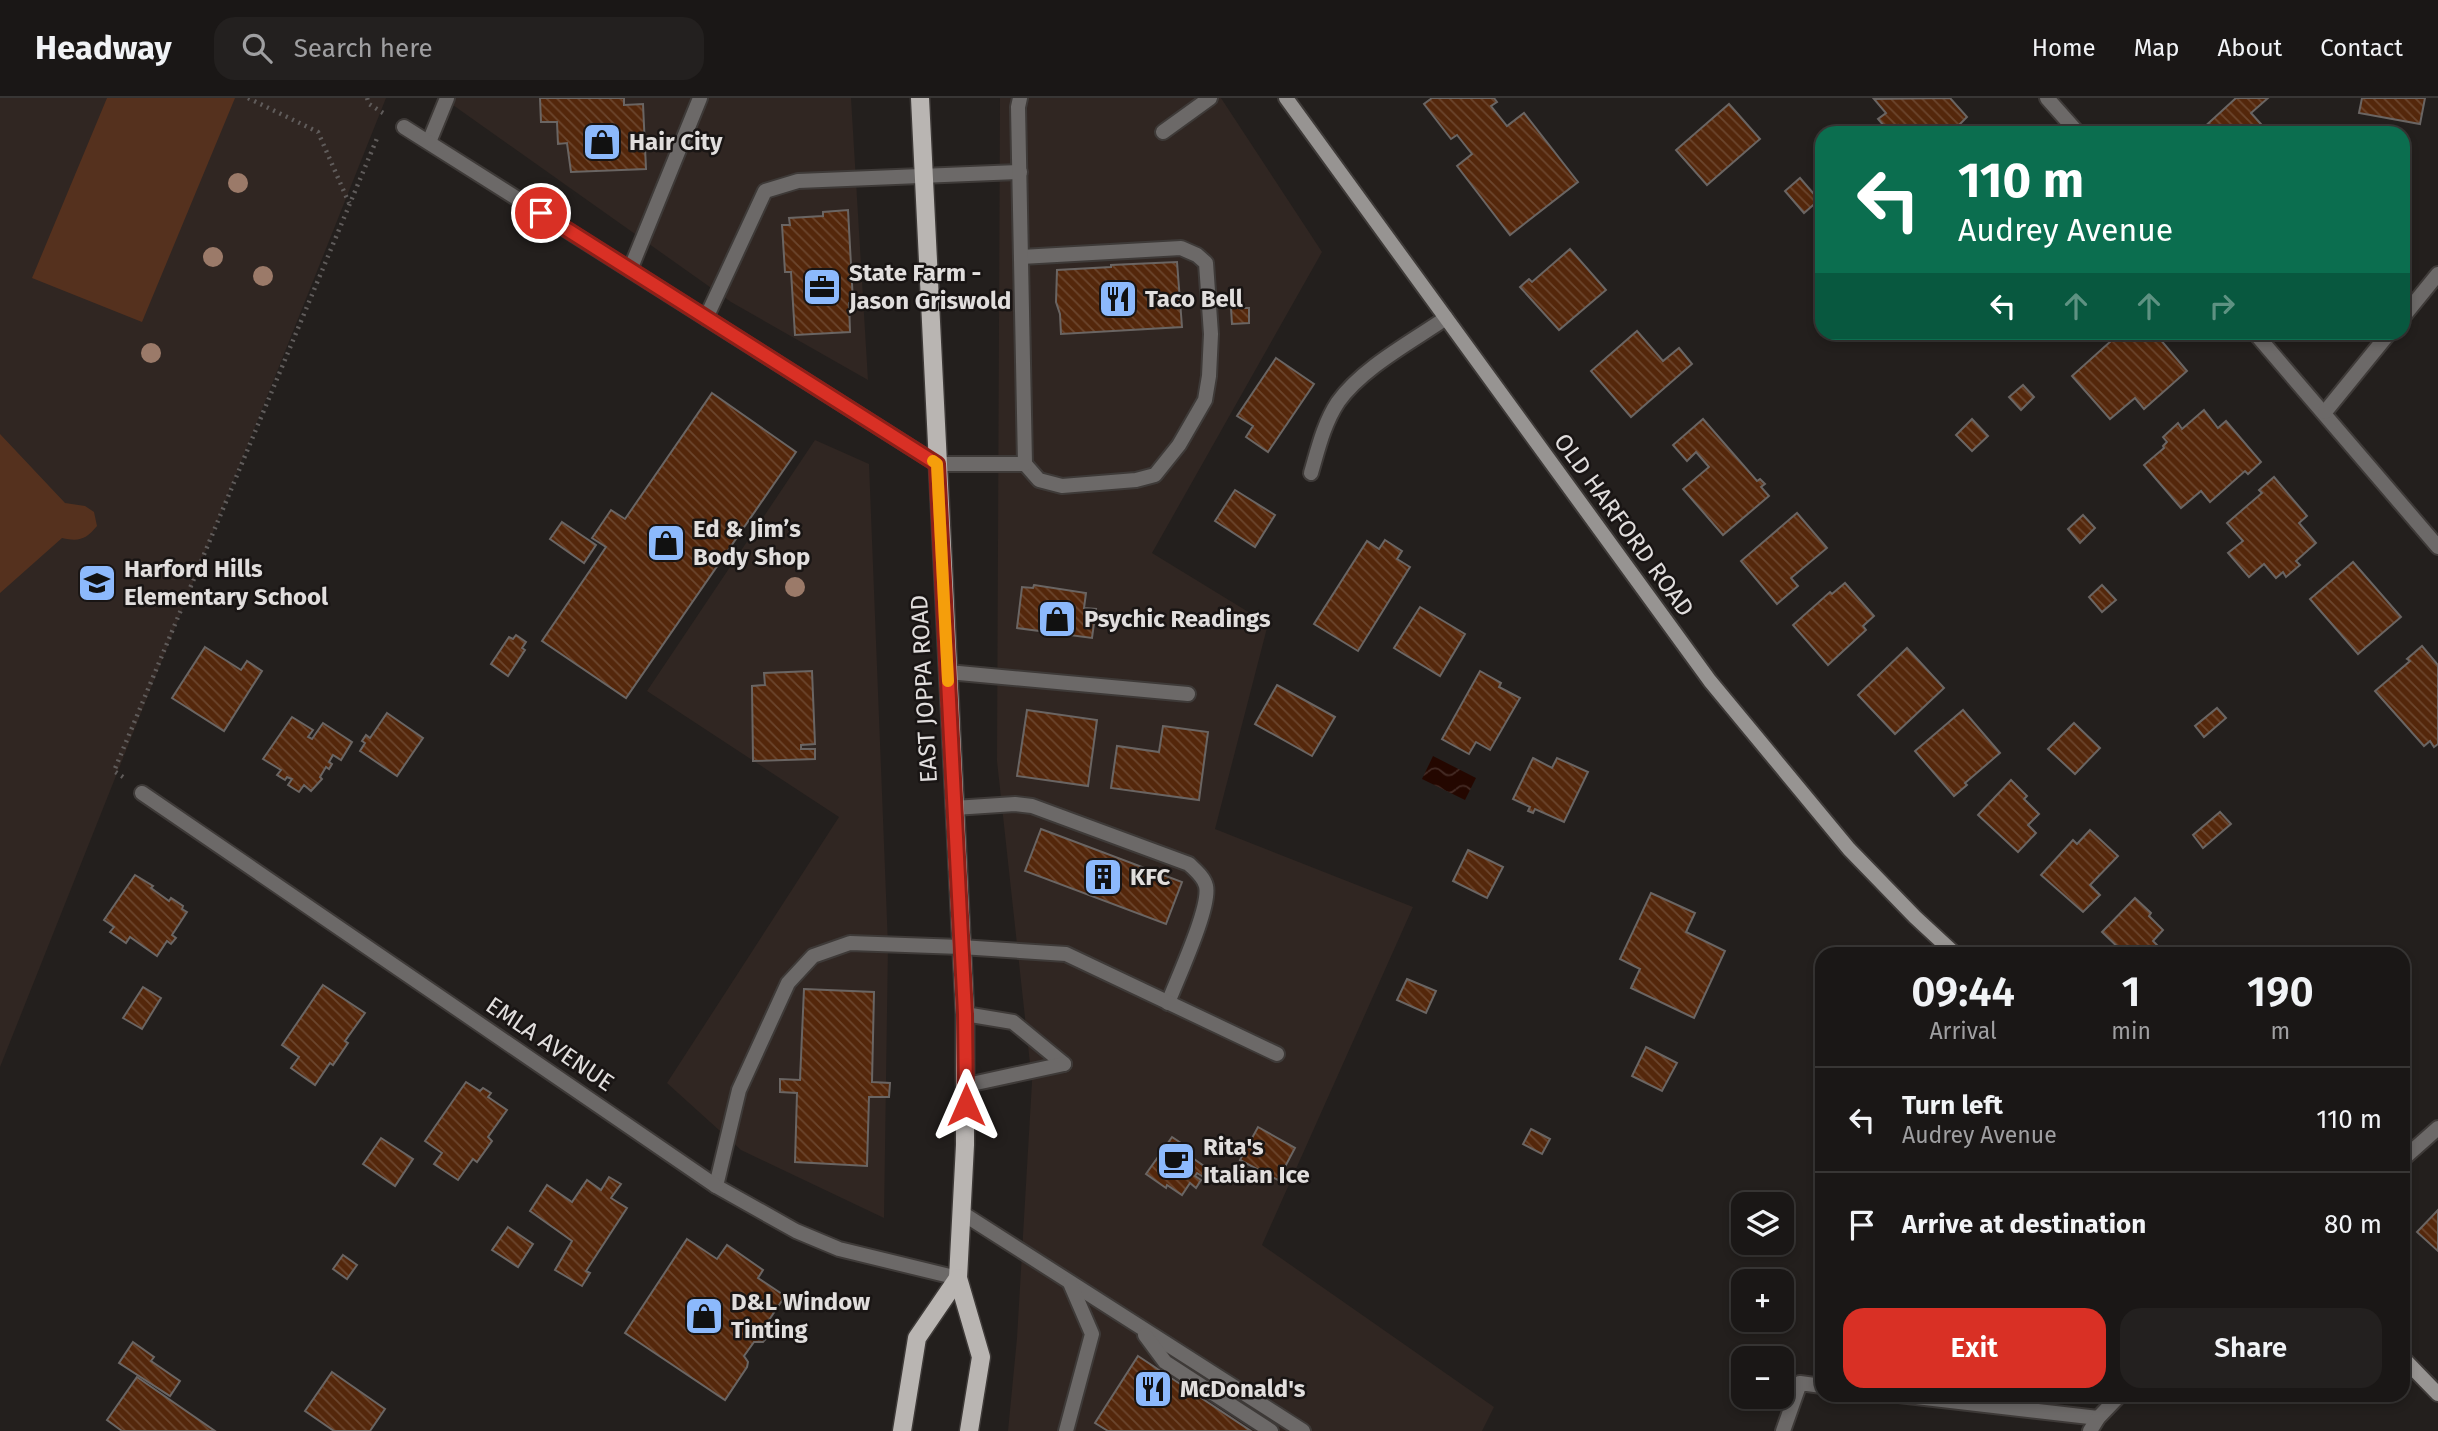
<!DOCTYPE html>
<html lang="en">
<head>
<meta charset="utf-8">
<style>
  body { margin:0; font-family:"Fira Sans",sans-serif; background:#23201f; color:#f1f3f6; height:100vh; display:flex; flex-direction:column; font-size:26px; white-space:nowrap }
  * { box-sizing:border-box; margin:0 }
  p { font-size:23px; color:#9f9fa1 }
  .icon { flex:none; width:38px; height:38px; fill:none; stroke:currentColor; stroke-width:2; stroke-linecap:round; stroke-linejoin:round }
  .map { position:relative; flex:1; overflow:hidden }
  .panel { position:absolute; left:1815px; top:849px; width:595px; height:455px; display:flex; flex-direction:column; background:#1a1716; border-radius:21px; box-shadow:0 4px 10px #0003,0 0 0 2px #383635 }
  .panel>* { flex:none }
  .banner { position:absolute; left:1815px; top:28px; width:595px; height:214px; border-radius:21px; box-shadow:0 4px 10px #0003,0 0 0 2px #383635; background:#0b6e4f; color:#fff; overflow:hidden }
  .tools { position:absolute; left:1731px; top:1094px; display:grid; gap:14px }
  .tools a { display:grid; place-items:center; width:63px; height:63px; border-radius:14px; background:#1a1716; box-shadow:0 4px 10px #0003,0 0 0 2px #383635; font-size:35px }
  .pin { position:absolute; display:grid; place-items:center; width:60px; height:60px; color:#fff; margin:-30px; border:4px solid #fff; border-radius:50%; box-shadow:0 2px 7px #0007 }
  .me { position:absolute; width:77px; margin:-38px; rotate:0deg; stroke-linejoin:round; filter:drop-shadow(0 0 5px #0008) }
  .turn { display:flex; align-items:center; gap:24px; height:147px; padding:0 28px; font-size:32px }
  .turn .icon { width:91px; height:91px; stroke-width:2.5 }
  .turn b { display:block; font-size:49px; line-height:60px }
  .lanes { display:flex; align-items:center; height:66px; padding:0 28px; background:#0003; justify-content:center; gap:35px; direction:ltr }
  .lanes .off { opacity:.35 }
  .eta { display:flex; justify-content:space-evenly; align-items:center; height:119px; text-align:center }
  .eta b { font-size:42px; font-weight:600; line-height:49px }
  .primary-button { display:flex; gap:14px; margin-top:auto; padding:14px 28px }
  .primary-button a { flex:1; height:80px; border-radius:21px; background:#d93025; color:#fff; font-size:28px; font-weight:600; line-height:80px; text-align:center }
  .primary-button a+a { background:#23201f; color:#f1f3f6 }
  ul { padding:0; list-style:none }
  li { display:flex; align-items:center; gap:21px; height:105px; padding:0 28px; border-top:2px solid #383635 }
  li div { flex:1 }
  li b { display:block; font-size:26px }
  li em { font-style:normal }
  header { display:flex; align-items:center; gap:42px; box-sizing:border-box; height:98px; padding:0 35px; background:#1a1716; border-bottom:2px solid #383635 }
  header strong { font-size:33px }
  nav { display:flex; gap:38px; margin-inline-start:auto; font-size:24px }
  .search { width:490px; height:63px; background:#23201f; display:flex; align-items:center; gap:18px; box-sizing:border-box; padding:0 24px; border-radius:21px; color:#9f9fa1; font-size:26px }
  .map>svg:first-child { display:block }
  .built { fill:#302622 }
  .pitch { fill:#55311e }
  .water { fill:url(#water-waves) }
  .building { fill:url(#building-back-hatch); stroke:#6a6563; stroke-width:2 }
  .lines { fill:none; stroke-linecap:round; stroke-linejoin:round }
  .lane-casing { stroke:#3e3a38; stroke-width:18 }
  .street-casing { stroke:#3e3a38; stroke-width:18 }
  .secondary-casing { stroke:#3e3a38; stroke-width:18 }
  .primary-casing { stroke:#3e3a38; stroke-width:21 }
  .path { stroke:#605c5b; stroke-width:4.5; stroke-dasharray:2 5; stroke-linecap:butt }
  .lane { stroke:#6c6968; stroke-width:14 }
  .street { stroke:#6c6968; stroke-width:14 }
  .secondary { stroke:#979492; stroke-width:14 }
  .primary { stroke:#b9b5b2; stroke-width:18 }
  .tree { fill:#9b7a69 }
  .route-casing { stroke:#8d1f18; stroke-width:18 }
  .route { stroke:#d93025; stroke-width:12 }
  .slow { stroke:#f59e0b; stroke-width:12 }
  .labels { text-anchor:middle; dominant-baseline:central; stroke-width:5; stroke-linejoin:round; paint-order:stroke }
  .poi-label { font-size:24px; font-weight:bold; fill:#e1dedd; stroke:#191514; text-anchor:start }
  .street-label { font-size:24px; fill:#e1dedd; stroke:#191514 }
</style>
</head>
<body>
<header>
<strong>Headway</strong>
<div class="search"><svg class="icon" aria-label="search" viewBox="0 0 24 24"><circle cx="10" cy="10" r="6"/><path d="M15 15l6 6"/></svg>Search here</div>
<nav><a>Home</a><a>Map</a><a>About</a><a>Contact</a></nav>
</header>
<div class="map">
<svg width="2438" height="1333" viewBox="0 0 2438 1333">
  <defs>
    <pattern id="water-waves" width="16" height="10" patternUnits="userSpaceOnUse" patternTransform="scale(1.75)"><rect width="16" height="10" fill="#240700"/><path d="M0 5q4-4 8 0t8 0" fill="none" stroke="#442b25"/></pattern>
    <pattern id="building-back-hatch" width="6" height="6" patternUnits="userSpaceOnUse" patternTransform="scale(1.75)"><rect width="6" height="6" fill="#54270b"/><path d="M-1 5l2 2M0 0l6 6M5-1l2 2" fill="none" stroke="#6c462e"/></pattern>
  </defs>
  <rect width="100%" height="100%" fill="#231f1d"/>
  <g class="built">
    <polygon points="0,0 386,0 0,969"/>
    <polygon points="443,0 851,0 868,282 731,204"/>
    <polygon points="1000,0 1221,0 1322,154 1152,455 1268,526 1215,731 1413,809 1262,1147 1494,1309 1482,1333 1008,1333 1017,1240 1032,984 997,663"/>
    <polygon points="815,342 869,366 888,847 884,1120 741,1052 667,985 839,719 647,593"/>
  </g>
  <g class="pitch">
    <polygon points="107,0 235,0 142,224 32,180"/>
    <path d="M0,336L65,405L85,408L94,414L97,428C86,441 80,444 62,440L0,495Z"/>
  </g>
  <polygon class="water" points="1433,658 1476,680 1465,702 1422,681"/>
  <g class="building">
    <polygon points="540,0 624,0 624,7 643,6 646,71 571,74 567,45 558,46 557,24 541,24"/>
    <polygon points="1432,0 1494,0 1497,4 1491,8 1507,28 1524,15 1578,84 1510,137 1457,68 1472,56 1457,37 1451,41 1424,6"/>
    <polygon points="1950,0 1967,19 1958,28 1959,30 1950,35 1904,35 1898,27 1890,35 1878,21 1886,15 1874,1"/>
    <polygon points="2236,0 2268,0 2251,15 2269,35 2204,35 2201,32"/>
    <polygon points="2362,0 2425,0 2420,26 2359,15"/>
    <polygon points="1729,6 1760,41 1707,87 1676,52"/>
    <polygon points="1800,80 1819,102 1804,115 1785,93"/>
    <polygon points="848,112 853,204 849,205 850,234 795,237 791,174 785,174 782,127 790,127 789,120 823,118 823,114"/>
    <polygon points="1570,151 1606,192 1559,232 1520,189 1529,181 1532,184"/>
    <polygon points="1177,164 1182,229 1061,236 1060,216 1056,204 1057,172 1111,169 1111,167"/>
    <polygon points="1231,210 1249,210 1249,225 1232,226"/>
    <polygon points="1637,233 1663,263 1679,250 1692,266 1631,319 1591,273"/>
    <polygon points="2121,234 2154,234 2187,273 2144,311 2135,300 2110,321 2072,278"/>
    <polygon points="1276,260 1314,286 1268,354 1246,339 1253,328 1237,318"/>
    <polygon points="2023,287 2034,299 2021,312 2009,299"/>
    <polygon points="712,295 796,354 626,600 542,543 606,449 592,440 611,412 625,421"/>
    <polygon points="2204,312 2218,330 2226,323 2261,364 2248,376 2245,373 2210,404 2201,393 2181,410 2144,367 2164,350 2163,348 2167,344 2163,339 2178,325 2182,331"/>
    <polygon points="1703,321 1757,383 1760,381 1765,386 1761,389 1769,398 1723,437 1683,391 1709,369 1696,354 1687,363 1673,347"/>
    <polygon points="1972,321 1988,338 1972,353 1956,337"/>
    <polygon points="2274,379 2307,418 2299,425 2316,445 2296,463 2300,467 2286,479 2283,474 2276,480 2264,466 2249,479 2228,455 2243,443 2227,425 2262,395 2259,392"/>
    <polygon points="1235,392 1275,417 1255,449 1215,423"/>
    <polygon points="1797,415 1827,450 1791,480 1798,488 1777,506 1741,463"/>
    <polygon points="2083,417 2095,430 2080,445 2068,431"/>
    <polygon points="562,424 596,447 584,465 550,441"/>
    <polygon points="1385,442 1402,453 1397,461 1410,469 1358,553 1314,526 1367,443 1379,451"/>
    <polygon points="2353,464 2401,519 2358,556 2310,501"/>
    <polygon points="1845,485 1874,518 1863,528 1866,532 1828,567 1793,527 1830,494 1832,496"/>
    <polygon points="1034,487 1086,495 1084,510 1096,511 1092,540 1017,530 1022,489 1033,490"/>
    <polygon points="2102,487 2116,502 2102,514 2089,499"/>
    <polygon points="1420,509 1465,536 1440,578 1394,550"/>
    <polygon points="516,537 526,544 522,550 525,552 508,578 491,566 509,539 513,541"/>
    <polygon points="2422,548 2438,567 2438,646 2434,649 2430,643 2424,648 2375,593 2410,563 2407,561"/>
    <polygon points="205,549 241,572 247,563 262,573 224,633 172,600"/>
    <polygon points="1907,550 1944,590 1895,636 1858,597"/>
    <polygon points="812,573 815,646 801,647 801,651 815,651 815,661 753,663 752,588 765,587 764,575"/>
    <polygon points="1480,573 1501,585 1499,589 1520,600 1490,652 1476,644 1469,656 1442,641"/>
    <polygon points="1277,587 1335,619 1312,658 1255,626"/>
    <polygon points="2217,610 2226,620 2204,639 2195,628"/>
    <polygon points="1027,612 1097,622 1088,688 1017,678"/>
    <polygon points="1963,612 2000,655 1965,685 1967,687 1954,698 1915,653"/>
    <polygon points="387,615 423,640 397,678 360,653 365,645 362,643 366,637 370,640"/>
    <polygon points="292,619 313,632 308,639 312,641 323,625 352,644 341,662 333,657 329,664 332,666 329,671 326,669 320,679 322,681 311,693 304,687 299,694 288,687 292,681 287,679 285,682 277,677 281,672 263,661"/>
    <polygon points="2074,625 2100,650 2075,676 2048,651"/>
    <polygon points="1163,628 1208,634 1199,702 1111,690 1117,648 1159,654"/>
    <polygon points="1533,660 1552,670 1557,660 1588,674 1564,724 1535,711 1533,715 1528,713 1530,709 1513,701"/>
    <polygon points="2011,682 2027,698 2024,701 2039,716 2028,727 2036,735 2018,754 1978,717"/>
    <polygon points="2220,714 2231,726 2203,750 2193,737"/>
    <polygon points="1041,731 1182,784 1166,826 1025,773"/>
    <polygon points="2090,732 2118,758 2090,787 2100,797 2083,814 2041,777 2073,742 2077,746"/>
    <polygon points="1468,752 1503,769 1487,800 1453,783"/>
    <polygon points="135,777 153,788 151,790 169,803 171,800 183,808 182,811 187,814 172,837 176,840 171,846 167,843 157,858 130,839 126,845 110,834 114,829 104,822"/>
    <polygon points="1651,795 1695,815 1686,834 1725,853 1694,920 1631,890 1640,871 1620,861"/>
    <polygon points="2135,800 2151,815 2149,818 2163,832 2153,843 2162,852 2159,856 2125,856 2102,834"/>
    <polygon points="1407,881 1436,893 1426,915 1397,902"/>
    <polygon points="323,887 365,915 345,943 348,945 333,967 330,965 315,987 291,970 299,959 282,947"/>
    <polygon points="143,889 161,900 142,931 123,920"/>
    <polygon points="804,891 874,894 872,984 890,985 889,999 869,999 867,1068 795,1064 797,995 780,994 780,981 800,982"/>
    <polygon points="1646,949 1677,965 1662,993 1632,978"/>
    <polygon points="466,984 480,993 483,990 491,995 488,999 507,1012 488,1039 492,1043 477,1064 473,1061 458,1082 434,1066 442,1055 425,1043"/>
    <polygon points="1258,1029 1295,1050 1278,1082 1240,1062"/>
    <polygon points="1531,1031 1550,1041 1542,1056 1523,1046"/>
    <polygon points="1172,1039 1184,1047 1184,1054 1211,1073 1205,1080 1197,1075 1195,1078 1201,1082 1196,1090 1190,1085 1182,1097 1167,1087 1166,1090 1146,1076"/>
    <polygon points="381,1040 413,1061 395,1088 363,1066"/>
    <polygon points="609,1079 621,1086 611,1100 627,1110 586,1173 590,1175 582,1188 555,1172 572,1143 530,1113 547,1087 572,1104 587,1082 601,1092"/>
    <polygon points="2438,1112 2438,1153 2417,1134"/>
    <polygon points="508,1129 533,1146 518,1169 492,1152"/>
    <polygon points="687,1141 717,1161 727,1147 763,1172 758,1180 785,1198 763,1231 770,1236 763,1244 754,1244 744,1258 748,1264 747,1269 725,1302 625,1235"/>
    <polygon points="343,1157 357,1167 347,1181 333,1171"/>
    <polygon points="133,1244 154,1259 151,1263 180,1283 170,1298 119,1265"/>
    <polygon points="1138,1258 1251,1333 1108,1333 1095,1325"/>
    <polygon points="332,1274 385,1311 370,1333 334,1333 305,1313"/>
    <polygon points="137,1279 215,1333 122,1333 107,1322"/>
  </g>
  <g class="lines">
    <defs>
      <g id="lane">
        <polyline points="1163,34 1210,0"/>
        <polyline points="429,44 447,0"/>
        <polyline points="1021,159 1181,150 1197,157 1206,165 1211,236 1209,278 1205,302 1179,347 1155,377 1136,382 1062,388 1039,382 1025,366"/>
        <polyline points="630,172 700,0"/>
        <polyline points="706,220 765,93 798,83 1020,74"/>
        <polyline points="937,366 1025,366 1018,9 1020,0"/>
        <path d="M1311,375C1318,351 1324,325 1338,304C1362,270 1411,244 1446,220"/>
        <polyline points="948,574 1188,596"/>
        <path d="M954,710L1015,706L1032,708L1189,766C1195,772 1204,779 1206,788C1211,809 1177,881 1168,905"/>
        <polyline points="965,916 1013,924 1064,966"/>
        <polyline points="967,987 1064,966"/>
        <polyline points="716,1088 739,992 788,885 813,858 850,845 961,849 1066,856 1277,956"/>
        <polyline points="962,1115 1303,1333"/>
        <polyline points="1145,1237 1165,1264 1271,1333"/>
        <polyline points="1899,1297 2098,1320"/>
        <polyline points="1066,1333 1092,1236 1070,1185"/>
        <polyline points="1783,1333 1800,1285 1822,1288"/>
        <polyline points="2090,1333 2098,1320 2120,1297"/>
      </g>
      <g id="street">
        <polyline points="2047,0 2078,35"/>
        <polyline points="404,29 937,366"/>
        <polyline points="2403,219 2438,176"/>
        <polyline points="2254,234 2438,449"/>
        <polyline points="2325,314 2390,234"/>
        <polyline points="142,695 716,1088 796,1133 839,1151 958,1180"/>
        <polyline points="2403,1061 2438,1030"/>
      </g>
      <g id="secondary">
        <polyline points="1286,0 1710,583 1849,751 1915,819 1955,856"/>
        <polyline points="2403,1260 2438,1296"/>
      </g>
      <g id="primary">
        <polyline points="920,0 965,916 965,1047 958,1180 981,1259 969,1333"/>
        <polyline points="902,1333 917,1240 958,1180"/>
      </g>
    </defs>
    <use href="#lane" class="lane-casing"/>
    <use href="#street" class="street-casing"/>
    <use href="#secondary" class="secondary-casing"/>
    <use href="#primary" class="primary-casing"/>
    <g class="path">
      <polyline points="248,0 318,34 349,105"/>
      <polyline points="367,0 369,6 383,15"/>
      <polyline points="123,679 114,673 378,38"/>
    </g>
    <use href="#lane" class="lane"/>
    <use href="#street" class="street"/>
    <use href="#secondary" class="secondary"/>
    <use href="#primary" class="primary"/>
  </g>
  <g class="tree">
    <circle cx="238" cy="85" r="10"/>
    <circle cx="213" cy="159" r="10"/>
    <circle cx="263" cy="178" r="10"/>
    <circle cx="151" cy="255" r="10"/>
    <circle cx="795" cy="489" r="10"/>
  </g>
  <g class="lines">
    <defs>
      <polyline id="route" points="541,115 937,366 965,916 966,1007"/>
    </defs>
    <use href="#route" class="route-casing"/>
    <use href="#route" class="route"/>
    <polyline class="slow" points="933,363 937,366 948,583"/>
  </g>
  <defs>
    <symbol id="shop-square" viewBox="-11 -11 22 22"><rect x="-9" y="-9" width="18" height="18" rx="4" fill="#8cb9fc" stroke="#191514"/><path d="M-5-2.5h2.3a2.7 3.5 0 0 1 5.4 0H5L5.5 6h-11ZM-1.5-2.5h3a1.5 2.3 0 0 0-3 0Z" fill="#111"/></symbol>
    <symbol id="office-square" viewBox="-11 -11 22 22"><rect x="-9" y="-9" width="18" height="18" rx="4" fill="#8cb9fc" stroke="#191514"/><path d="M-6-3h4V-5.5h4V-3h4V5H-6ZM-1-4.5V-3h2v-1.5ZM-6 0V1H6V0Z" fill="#111"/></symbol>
    <symbol id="restaurant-square" viewBox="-11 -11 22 22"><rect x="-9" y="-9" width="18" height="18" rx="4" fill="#8cb9fc" stroke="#191514"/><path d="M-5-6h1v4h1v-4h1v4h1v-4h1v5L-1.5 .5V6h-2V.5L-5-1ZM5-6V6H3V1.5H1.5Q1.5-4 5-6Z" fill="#111"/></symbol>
    <symbol id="school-square" viewBox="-11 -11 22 22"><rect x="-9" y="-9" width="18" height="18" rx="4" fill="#8cb9fc" stroke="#191514"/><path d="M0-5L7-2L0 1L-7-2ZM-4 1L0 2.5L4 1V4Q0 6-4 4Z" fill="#111"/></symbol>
    <symbol id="building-square" viewBox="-11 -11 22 22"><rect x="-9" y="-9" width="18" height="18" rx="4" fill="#8cb9fc" stroke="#191514"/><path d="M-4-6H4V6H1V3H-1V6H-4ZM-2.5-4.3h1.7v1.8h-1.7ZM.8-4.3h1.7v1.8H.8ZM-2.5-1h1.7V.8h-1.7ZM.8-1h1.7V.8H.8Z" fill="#111"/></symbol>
    <symbol id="cafe-square" viewBox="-11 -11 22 22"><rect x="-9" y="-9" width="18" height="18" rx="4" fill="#8cb9fc" stroke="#191514"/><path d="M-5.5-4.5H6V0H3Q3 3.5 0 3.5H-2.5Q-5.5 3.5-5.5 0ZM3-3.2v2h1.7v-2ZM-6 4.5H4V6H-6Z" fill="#111"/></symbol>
  </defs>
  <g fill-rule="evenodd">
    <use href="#shop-square" x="580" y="22" width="44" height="44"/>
    <use href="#office-square" x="800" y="167" width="44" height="44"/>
    <use href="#restaurant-square" x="1096" y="179" width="44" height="44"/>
    <use href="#shop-square" x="644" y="423" width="44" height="44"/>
    <use href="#school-square" x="75" y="463" width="44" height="44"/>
    <use href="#shop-square" x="1035" y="499" width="44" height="44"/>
    <use href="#building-square" x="1081" y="757" width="44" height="44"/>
    <use href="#cafe-square" x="1154" y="1041" width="44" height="44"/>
    <use href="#shop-square" x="682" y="1196" width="44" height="44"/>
    <use href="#restaurant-square" x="1131" y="1269" width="44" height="44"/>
  </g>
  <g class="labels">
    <g class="poi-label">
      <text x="629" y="44">Hair City</text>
      <text x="849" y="175">State Farm -<tspan x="849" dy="28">Jason Griswold</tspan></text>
      <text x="1145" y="201">Taco Bell</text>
      <text x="693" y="431">Ed &amp; Jim’s<tspan x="693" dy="28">Body Shop</tspan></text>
      <text x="124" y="471">Harford Hills<tspan x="124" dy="28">Elementary School</tspan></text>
      <text x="1084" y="521">Psychic Readings</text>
      <text x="1130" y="779">KFC</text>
      <text x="1203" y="1049">Rita's<tspan x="1203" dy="28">Italian Ice</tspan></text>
      <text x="731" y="1204">D&amp;L Window<tspan x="731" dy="28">Tinting</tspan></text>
      <text x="1180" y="1291">McDonald's</text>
    </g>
    <g class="street-label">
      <text transform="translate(1624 427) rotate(54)">OLD HARFORD ROAD</text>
      <text transform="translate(924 591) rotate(-93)">EAST JOPPA ROAD</text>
      <text transform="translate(550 946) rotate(34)">EMLA AVENUE</text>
    </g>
  </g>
</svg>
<div class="tools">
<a><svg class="icon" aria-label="layers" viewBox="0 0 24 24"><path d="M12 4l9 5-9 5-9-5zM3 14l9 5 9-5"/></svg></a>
<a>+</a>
<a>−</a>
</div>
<div class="pin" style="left:541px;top:115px;background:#d93025"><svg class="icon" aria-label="arrive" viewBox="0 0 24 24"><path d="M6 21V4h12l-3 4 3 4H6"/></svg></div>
<svg class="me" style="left:966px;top:1007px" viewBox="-20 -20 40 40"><path d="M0-17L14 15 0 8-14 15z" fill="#d93025" stroke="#fff" stroke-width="4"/></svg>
<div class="banner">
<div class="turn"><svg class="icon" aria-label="left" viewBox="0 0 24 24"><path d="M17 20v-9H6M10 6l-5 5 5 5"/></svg><div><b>110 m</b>Audrey Avenue</div></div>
<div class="lanes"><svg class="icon" aria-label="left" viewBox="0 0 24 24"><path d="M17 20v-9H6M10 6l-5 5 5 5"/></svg><svg class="icon off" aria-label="ahead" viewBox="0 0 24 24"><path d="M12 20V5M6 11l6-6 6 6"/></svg><svg class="icon off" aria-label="ahead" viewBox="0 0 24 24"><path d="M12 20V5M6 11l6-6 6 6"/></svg><svg class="icon off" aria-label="right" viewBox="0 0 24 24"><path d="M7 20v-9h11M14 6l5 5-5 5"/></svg></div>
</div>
<section class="panel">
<div class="eta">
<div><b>09:44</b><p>Arrival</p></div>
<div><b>1</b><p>min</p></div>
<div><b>190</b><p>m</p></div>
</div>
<ul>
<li><svg class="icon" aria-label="left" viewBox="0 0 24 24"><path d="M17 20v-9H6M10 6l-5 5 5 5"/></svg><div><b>Turn left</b><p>Audrey Avenue</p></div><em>110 m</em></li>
<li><svg class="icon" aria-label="arrive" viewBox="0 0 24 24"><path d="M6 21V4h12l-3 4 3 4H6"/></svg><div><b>Arrive at destination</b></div><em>80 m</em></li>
</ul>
<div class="primary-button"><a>Exit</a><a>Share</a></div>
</section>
</div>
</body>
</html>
